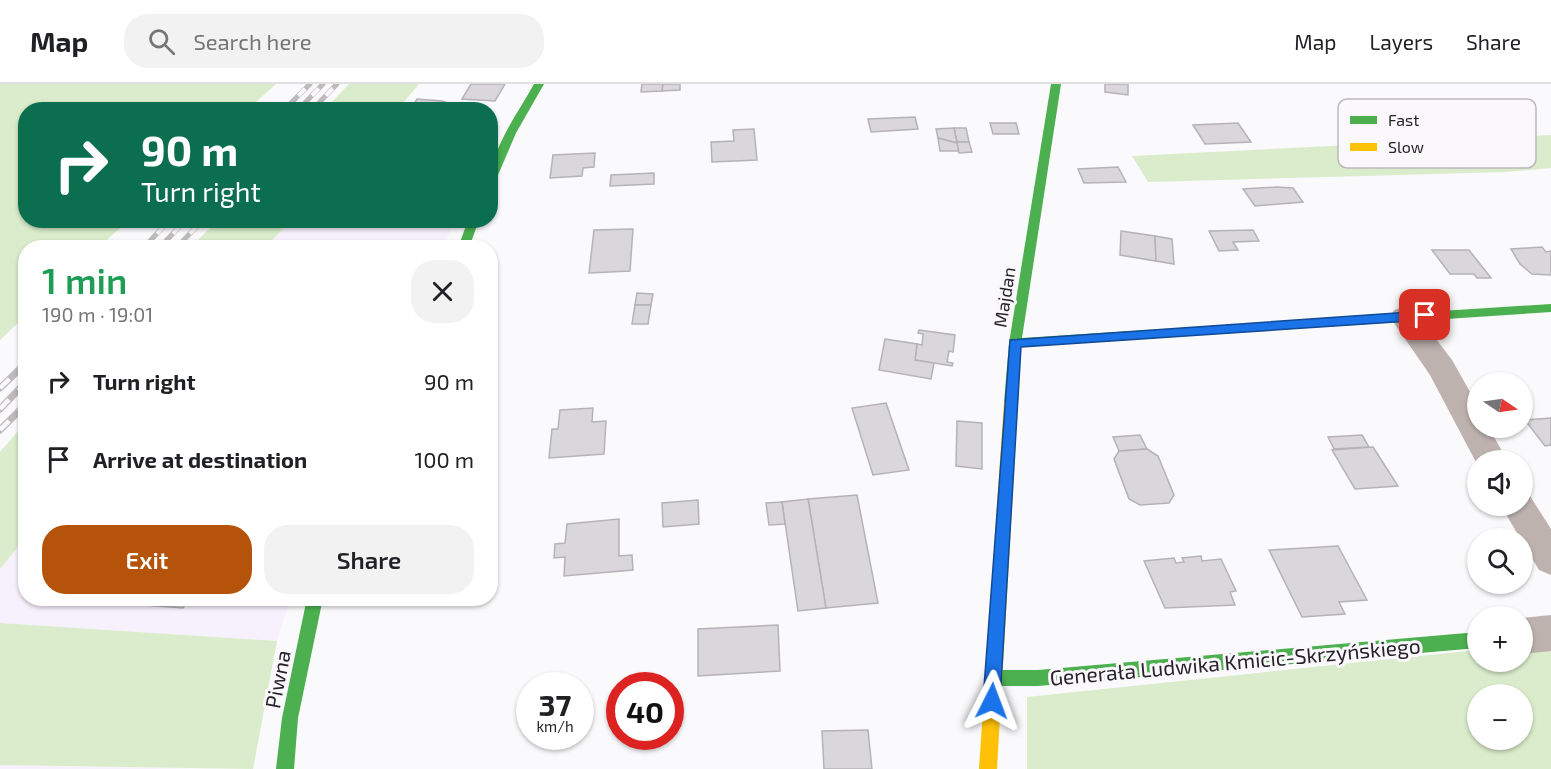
<!DOCTYPE html>
<html lang="en">
<head>
<meta charset="utf-8">
<style>
  body { margin:0; font-family:"Exo 2",sans-serif; background:#f2f2f2; color:#202124; height:100vh; display:flex; flex-direction:column; font-size:22px; white-space:nowrap }
  * { box-sizing:border-box; margin:0 }
  p { font-size:20px; color:#757577 }
  .icon { flex:none; width:33px; height:33px; fill:none; stroke:currentColor; stroke-width:2; stroke-linecap:round; stroke-linejoin:round }
  .map { position:relative; flex:1; overflow:hidden }
  .drawer { position:absolute; left:18px; top:156px; width:480px; height:366px; display:flex; flex-direction:column; background:#fff; border-radius:24px; box-shadow:0 2px 4px #0004 }
  .drawer>* { flex:none }
  .guide { position:absolute; left:18px; top:18px; width:480px; height:126px; border-radius:24px; box-shadow:0 2px 4px #0004; background:#0b6e4f; color:#fff; overflow:hidden }
  .needle { width:39px; rotate:103deg }
  .controls { position:absolute; left:1467px; top:288px; display:grid; gap:12px }
  .controls a { display:grid; place-items:center; width:66px; height:66px; border-radius:50%; background:#fff; box-shadow:0 2px 4px #0004; font-size:30px }
  .speed { position:absolute; left:516px; top:588px; display:flex; gap:12px; font-size:30px; font-weight:700; text-align:center }
  .speed>* { display:grid; place-content:center; width:78px; height:78px; border-radius:50%; background:#fff; box-shadow:0 2px 4px #0004; line-height:1 }
  .speed small { font-size:15px; font-weight:400 }
  .speed .limit { border:9px solid #d22; background:#fff; color:#111 }
  .pin { position:absolute; display:grid; place-items:center; width:51px; height:51px; color:#fff; margin:-26px; border-radius:12px; box-shadow:0 3px 9px #0006 }
  .me { position:absolute; width:66px; margin:-33px; rotate:3deg; stroke-linejoin:round; filter:drop-shadow(0 0 4px #0008) }
  .turn { display:flex; align-items:center; gap:21px; height:126px; padding:0 24px; font-size:27px }
  .turn .icon { width:78px; height:78px; stroke-width:2.5 }
  .turn b { display:block; font-size:42px; line-height:51px }
  .round { display:grid; place-items:center; flex:none; width:63px; height:63px; border-radius:24px; background:#f2f2f2 }
  .head { display:flex; align-items:center; justify-content:space-between; height:102px; padding:0 24px }
  h1 { font-size:36px; font-weight:600; line-height:45px; color:#1e9e55 }
  .primary-button { display:flex; gap:12px; margin-top:auto; padding:12px 24px }
  .primary-button a { flex:1; height:69px; border-radius:24px; background:#b45309; color:#fff; font-size:24px; font-weight:600; line-height:69px; text-align:center }
  .primary-button a+a { background:#f2f2f2; color:#202124 }
  ul { padding:0; list-style:none }
  li { display:flex; align-items:center; gap:18px; height:78px; padding:0 24px }
  li div { flex:1 }
  li b { display:block; font-size:22px }
  li em { font-style:normal }
  header { display:flex; align-items:center; gap:36px; box-sizing:border-box; height:84px; padding:0 30px; background:#fff; border-bottom:2px solid #e0e0e0 }
  header strong { font-size:28px }
  nav { display:flex; gap:33px; margin-inline-start:auto; font-size:21px }
  .search { width:420px; height:54px; background:#f2f2f2; display:flex; align-items:center; gap:15px; box-sizing:border-box; padding:0 21px; border-radius:24px; color:#757577; font-size:22px }
  .map>svg:first-child { display:block }
  .built { fill:#f7f0fd }
  .green { fill:#daeccb; fill-rule:evenodd }
  .building { fill:#dad7dc; stroke:#b5b3b7; stroke-width:1.5 }
  .lines { fill:none; stroke-linecap:round; stroke-linejoin:round }
  .street { fill:#beb2ae; fill-rule:evenodd }
  .fast { fill:#4caf50; fill-rule:evenodd }
  .slow { fill:#ffc107; fill-rule:evenodd }
  .rail-far1-casing { stroke:#beb9ba; stroke-width:5 }
  .rail-casing { stroke:#beb9ba; stroke-width:7 }
  .rail-far1 { stroke:#fbf8fc; stroke-width:4; stroke-dasharray:10; stroke-linecap:butt }
  .rail { stroke:#fbf8fc; stroke-width:4.5; stroke-dasharray:13; stroke-linecap:butt }
  .route { fill:#1a73e8; stroke:#114b97; stroke-width:1.5 }
  .labels { text-anchor:middle; dominant-baseline:central; stroke-width:6; stroke-linejoin:round; paint-order:stroke }
  .street-label { font-size:18px; fill:#252229; stroke:#fbf8fc }
  .near-street-label { font-size:21px; fill:#252229; stroke:#fbf8fc }
  .key { fill:#fbf8fc; stroke:#bbb8bd; stroke-width:1.5 }
  .key-label { font-size:16px; fill:#252229 }
</style>
</head>
<body>
<header>
<strong>Map</strong>
<div class="search"><svg class="icon" aria-label="search" viewBox="0 0 24 24"><circle cx="10" cy="10" r="6"/><path d="M15 15l6 6"/></svg>Search here</div>
<nav><a>Map</a><a>Layers</a><a>Share</a></nav>
</header>
<div class="map">
<svg width="1551" height="685" viewBox="0 0 1551 685">
  <rect width="100%" height="100%" fill="#faf9fb"/>
  <g class="built">
    <polygon points="291,137 455,137 443,163 265,164"/>
    <polygon points="25,454 26,514 290,515 277,557 0,539 0,485"/>
    <polygon points="0,681 192,685 0,685"/>
  </g>
  <g class="green">
    <polygon points="0,0 276,0 248,25 26,26 26,136 128,137 99,163 26,164 25,232 0,256"/>
    <polygon points="349,0 419,0 398,25 325,25"/>
    <polygon points="1551,51 1551,84 1506,88 1148,98 1132,72"/>
    <polygon points="217,137 217,136 291,137 265,163 191,163"/>
    <polygon points="25,339 25,454 0,485 0,368"/>
    <polygon points="0,539 277,557 253,685 0,681"/>
    <path d="M1551,558V685H1027V613L1477,566L1478,578H1522L1523,561ZM1478,610H1522V656H1478Z"/>
  </g>
  <g class="building">
    <polygon points="471,0 505,0 495,17 462,15"/>
    <polygon points="642,0 663,0 662,7 641,8"/>
    <polygon points="663,0 680,0 680,6 662,7"/>
    <polygon points="1105,0 1128,0 1128,11 1105,8"/>
    <polygon points="417,15 442,17 448,19 444,25 412,23"/>
    <polygon points="915,33 918,45 871,48 868,35"/>
    <polygon points="990,39 1016,39 1019,50 993,50"/>
    <polygon points="1238,39 1251,58 1205,60 1193,41"/>
    <polygon points="954,44 966,44 969,58 957,58"/>
    <polygon points="954,44 957,59 938,54 936,45"/>
    <polygon points="754,45 757,76 712,78 711,58 734,57 733,46"/>
    <polygon points="938,54 957,59 959,67 940,67"/>
    <polygon points="957,58 969,58 972,68 959,69"/>
    <polygon points="595,69 594,83 583,84 582,92 550,94 553,71"/>
    <polygon points="1118,83 1126,98 1084,99 1078,85"/>
    <polygon points="654,89 654,100 610,102 611,91"/>
    <polygon points="1277,103 1293,104 1303,118 1255,122 1243,105"/>
    <polygon points="633,145 630,187 589,189 594,146"/>
    <polygon points="1253,146 1259,157 1233,158 1238,166 1219,167 1209,147"/>
    <polygon points="1121,147 1155,152 1156,177 1120,171"/>
    <polygon points="1155,152 1172,155 1174,180 1156,177"/>
    <polygon points="1542,163 1546,168 1551,167 1551,191 1532,190 1520,180 1511,165"/>
    <polygon points="1432,166 1469,166 1491,194 1477,194 1474,190 1450,190"/>
    <polygon points="637,209 653,210 651,221 635,221"/>
    <polygon points="635,221 651,221 648,240 632,240"/>
    <polygon points="919,246 955,251 953,268 949,267 947,278 953,279 952,282 915,276 917,260 922,261 923,250 918,249"/>
    <polygon points="885,255 917,260 915,276 934,279 931,295 879,286"/>
    <polygon points="886,319 909,386 873,391 852,324"/>
    <polygon points="593,324 592,338 606,337 604,370 549,374 552,345 558,345 560,326"/>
    <polygon points="1551,334 1551,361 1545,362 1525,336"/>
    <polygon points="957,337 982,339 982,385 956,382"/>
    <polygon points="1140,351 1147,365 1119,367 1113,353"/>
    <polygon points="1362,351 1369,363 1334,365 1328,353"/>
    <polygon points="1373,363 1398,402 1355,405 1332,366"/>
    <polygon points="1147,365 1158,372 1174,411 1169,419 1140,421 1129,415 1114,375 1119,367"/>
    <polygon points="857,411 878,519 826,524 808,415"/>
    <polygon points="808,415 826,524 798,527 782,418"/>
    <polygon points="698,416 699,440 663,443 662,419"/>
    <polygon points="782,418 785,440 769,441 766,419"/>
    <polygon points="619,435 619,472 632,471 633,486 564,492 565,473 554,474 555,460 565,459 567,440"/>
    <polygon points="1338,462 1367,516 1339,518 1345,530 1302,533 1269,466"/>
    <polygon points="1201,472 1202,477 1221,475 1236,507 1230,508 1235,521 1165,524 1144,477 1174,474 1176,479 1184,478 1182,474"/>
    <polygon points="136,514 189,514 183,524 133,520"/>
    <polygon points="778,541 780,587 698,592 698,545"/>
    <polygon points="868,646 872,685 824,685 822,647"/>
  </g>
  <g class="lines">
    <g class="street">
      <polygon points="1404,223 1414,226 1452,276 1478,322 1478,344 1489,344 1507,376 1478,376 1478,382 1430,291 1390,233 1394,226"/>
      <polygon points="1522,409 1530,412 1551,445 1551,491 1539,486 1501,422 1522,422"/>
      <polygon points="1551,531 1551,567 1522,570 1522,534"/>
    </g>
    <g class="fast">
      <path d="M534,0H544L516,49L495,98L490,101C490,65 517,31 534,0Z"/>
      <polygon points="1051,0 1061,0 1022,254 1551,220 1551,228 1021,263 1018,318 1011,323 1006,322 1004,318 1009,259"/>
      <polygon points="468,136 479,136 469,164 458,164"/>
      <polygon points="307,514 323,514 298,634 294,685 276,685 282,634"/>
      <polygon points="1478,548 1478,564 1038,602 993,602 987,600 985,594 987,588 993,586 1038,586"/>
    </g>
    <polygon class="slow" points="1011,313 1018,318 997,685 979,685 1004,318"/>
    <defs>
      <g id="rail-far1">
        <polyline points="284,26 310,0"/>
        <polyline points="298,26 323,0"/>
        <polyline points="312,26 337,0"/>
        <polyline points="143,164 170,136"/>
        <polyline points="159,164 186,136"/>
        <polyline points="176,164 203,136"/>
      </g>
      <g id="rail">
        <polyline points="0,304 26,279"/>
        <polyline points="0,325 26,298"/>
        <polyline points="0,346 26,320"/>
      </g>
    </defs>
    <use href="#rail-far1" class="rail-far1-casing"/>
    <use href="#rail" class="rail-casing"/>
    <use href="#rail-far1" class="rail-far1"/>
    <use href="#rail" class="rail"/>
  </g>
  <polygon class="route" points="1425,227 1431,231 1425,236 1021,263 1000,617 998,623 992,625 985,623 983,617 1010,256"/>
  <g class="labels">
    <g class="street-label">
      <text transform="translate(1004 213) rotate(-81)">Majdan</text>
    </g>
    <g class="near-street-label">
      <text transform="translate(1235 577) rotate(-5)">Generała Ludwika Kmicic-Skrzyńskiego</text>
      <text transform="translate(277 595) rotate(-79)">Piwna</text>
    </g>
  </g>
  <rect x="1338" y="15" width="198" height="69" rx="9" class="key"/>
  <rect x="1350" y="32" width="27" height="8" fill="#4caf50"/>
  <rect x="1350" y="59" width="27" height="8" fill="#ffc107"/>
  <g class="key-label">
    <text x="1388" y="42">Fast</text>
    <text x="1388" y="69">Slow</text>
  </g>
</svg>
<div class="controls">
<a><svg class="needle" viewBox="-14 -14 28 28"><path d="M0-13l5 13h-10z" fill="#e53935"/><path d="M0 13l5-13h-10z" fill="#757577"/></svg></a>
<a><svg class="icon" aria-label="sound" viewBox="0 0 24 24"><path d="M4 9h4l5-4v14l-5-4H4zM17 9q2 3 0 6"/></svg></a>
<a><svg class="icon" aria-label="search" viewBox="0 0 24 24"><circle cx="10" cy="10" r="6"/><path d="M15 15l6 6"/></svg></a>
<a>+</a>
<a>−</a>
</div>
<div class="speed"><div>37<small>km/h</small></div><div class="limit">40</div></div>
<div class="pin" style="left:1425px;top:231px;background:#d93025"><svg class="icon" aria-label="arrive" viewBox="0 0 24 24"><path d="M6 21V4h12l-3 4 3 4H6"/></svg></div>
<svg class="me" style="left:992px;top:617px" viewBox="-20 -20 40 40"><path d="M0-17L14 15 0 8-14 15z" fill="#1a73e8" stroke="#fff" stroke-width="4"/></svg>
<div class="guide">
<div class="turn"><svg class="icon" aria-label="right" viewBox="0 0 24 24"><path d="M7 20v-9h11M14 6l5 5-5 5"/></svg><div><b>90 m</b>Turn right</div></div>
</div>
<section class="drawer">
<div class="head"><div><h1>1 min</h1><p>190 m · 19:01</p></div><a class="round"><svg class="icon" aria-label="close" viewBox="0 0 24 24"><path d="M6 6l12 12M18 6L6 18"/></svg></a></div>
<ul>
<li><svg class="icon" aria-label="right" viewBox="0 0 24 24"><path d="M7 20v-9h11M14 6l5 5-5 5"/></svg><div><b>Turn right</b></div><em>90 m</em></li>
<li><svg class="icon" aria-label="arrive" viewBox="0 0 24 24"><path d="M6 21V4h12l-3 4 3 4H6"/></svg><div><b>Arrive at destination</b></div><em>100 m</em></li>
</ul>
<div class="primary-button"><a>Exit</a><a>Share</a></div>
</section>
</div>
</body>
</html>
